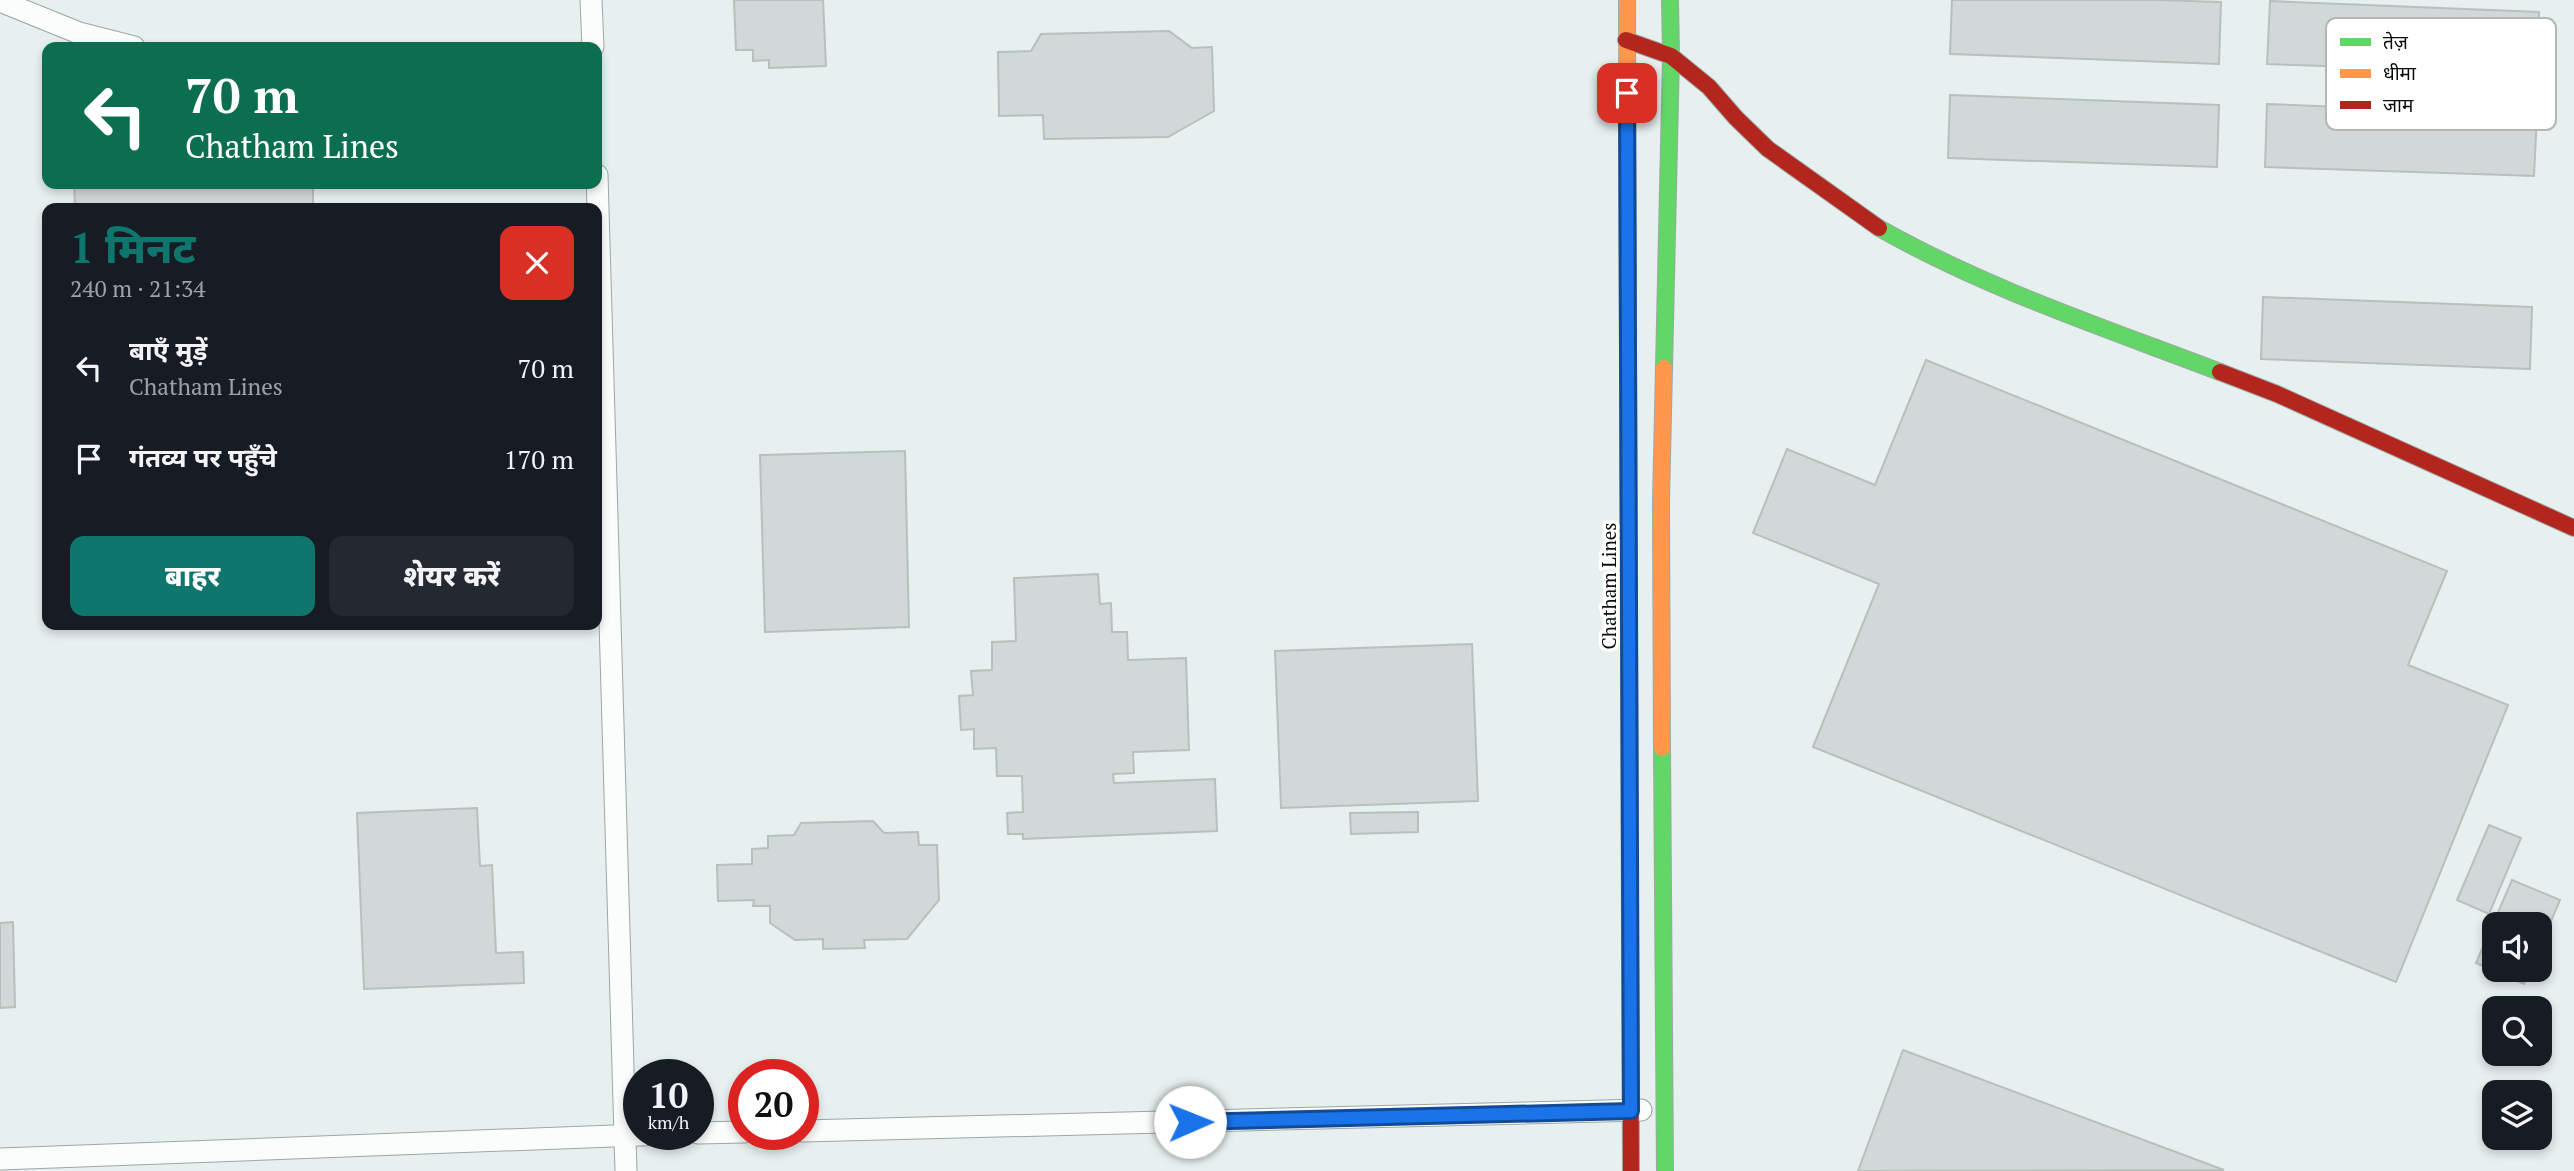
<!DOCTYPE html>
<html lang="hi">
<head>
<meta charset="utf-8">
<style>
  body { margin:0; font-family:"PT Serif","Noto Sans Devanagari",serif; background:#242831; color:#f1f3f6; height:100vh; display:flex; flex-direction:column; font-size:26px; white-space:nowrap }
  * { box-sizing:border-box; margin:0 }
  p { font-size:23px; color:#9ea1a6 }
  .icon { flex:none; width:38px; height:38px; fill:none; stroke:currentColor; stroke-width:2; stroke-linecap:round; stroke-linejoin:round }
  .map { position:relative; flex:1; overflow:hidden }
  .panel { position:absolute; left:42px; top:203px; width:560px; height:427px; display:flex; flex-direction:column; background:#171b24; border-radius:14px; box-shadow:0 4px 10px #0003 }
  .panel>* { flex:none }
  .top-card { position:absolute; left:42px; top:42px; width:560px; height:147px; border-radius:14px; box-shadow:0 4px 10px #0003; background:#0b6e4f; color:#fff; overflow:hidden }
  .tools { position:absolute; left:2482px; top:912px; display:grid; gap:14px }
  .tools a { display:grid; place-items:center; width:70px; height:70px; border-radius:14px; background:#171b24; box-shadow:0 4px 10px #0003; font-size:35px }
  .speed { position:absolute; left:623px; top:1059px; display:flex; gap:14px; font-size:35px; font-weight:700; text-align:center }
  .speed>* { display:grid; place-content:center; width:91px; height:91px; border-radius:50%; background:#171b24; box-shadow:0 4px 10px #0003; line-height:1 }
  .speed small { font-size:18px; font-weight:400 }
  .speed .limit { border:10px solid #d22; background:#fff; color:#111 }
  .pin { position:absolute; display:grid; place-items:center; width:60px; height:60px; color:#fff; margin:-30px; border-radius:14px; box-shadow:0 4px 10px #0006 }
  .me { position:absolute; width:77px; margin:-38px; rotate:89deg; stroke-linejoin:round; filter:drop-shadow(0 0 5px #0008) }
  .turn { display:flex; align-items:center; gap:24px; height:147px; padding:0 28px; font-size:32px }
  .turn .icon { width:91px; height:91px; stroke-width:2.5 }
  .turn b { display:block; font-size:49px; line-height:60px }
  .round { display:grid; place-items:center; flex:none; width:74px; height:74px; border-radius:14px; background:#242831 }
  .head { display:flex; align-items:center; justify-content:space-between; height:119px; padding:0 28px }
  h1 { font-size:42px; font-weight:800; line-height:52px; color:#0f766e }
  .cta { display:flex; gap:14px; margin-top:auto; padding:14px 28px }
  .cta a { flex:1; height:80px; border-radius:14px; background:#0f766e; color:#fff; font-size:28px; font-weight:800; line-height:80px; text-align:center }
  .cta a+a { background:#242831; color:#f1f3f6 }
  ul { padding:0; list-style:none }
  li { display:flex; align-items:center; gap:21px; height:91px; padding:0 28px }
  li div { flex:1 }
  li b { display:block; font-size:26px }
  li em { font-style:normal }
  .map>svg:first-child { display:block }
  .building { fill:#d1d8d7; stroke:#b8c0be; stroke-width:2 }
  .lines { fill:none; stroke-linecap:round; stroke-linejoin:round }
  .lane-casing { stroke:#9fa6a5; stroke-width:23 }
  .fast-casing { stroke:#9fa6a5; stroke-width:18 }
  .slow-casing { stroke:#9fa6a5; stroke-width:18 }
  .jam-casing { stroke:#9fa6a5; stroke-width:18 }
  .lane { stroke:#fbfdfc; stroke-width:21 }
  .fast { stroke:#63d668; stroke-width:16 }
  .slow { stroke:#ff974d; stroke-width:16 }
  .jam { stroke:#b3261e; stroke-width:16 }
  .route-casing { stroke:#114b97; stroke-width:18 }
  .route { stroke:#1a73e8; stroke-width:12 }
  .labels { text-anchor:middle; dominant-baseline:central; stroke-width:7; stroke-linejoin:round; paint-order:stroke }
  .street-label { font-size:19px; fill:#090e0d; stroke:#fff }
  .key { fill:#fff; stroke:#b5b7b6; stroke-width:2 }
  .key-label { font-size:19px; fill:#090e0d }
</style>
</head>
<body>
<div class="map">
<svg width="2574" height="1171" viewBox="0 0 2574 1171">
  <rect width="100%" height="100%" fill="#e6f0ee"/>
  <g class="building">
    <polygon points="734,0 823,0 826,66 769,68 769,60 753,61 753,50 736,50"/>
    <polygon points="1952,0 2157,0 2221,2 2219,64 1950,54"/>
    <polygon points="2270,1 2539,12 2536,73 2267,64"/>
    <polygon points="1169,31 1192,48 1212,47 1214,111 1168,137 1044,139 1043,115 999,116 998,52 1031,51 1041,34"/>
    <polygon points="1950,95 2219,105 2217,167 1948,158"/>
    <polygon points="2267,104 2537,115 2534,176 2265,167"/>
    <polygon points="74,184 313,184 313,208 75,208"/>
    <polygon points="2263,297 2532,307 2530,369 2261,359"/>
    <polygon points="1926,360 2447,571 2408,665 2508,705 2396,982 1813,747 1879,584 1753,533 1787,449 1875,485"/>
    <polygon points="905,451 909,627 765,632 760,455"/>
    <polygon points="1098,574 1100,604 1111,603 1112,632 1127,632 1128,660 1186,658 1189,750 1133,752 1134,773 1113,774 1114,783 1215,779 1217,831 1023,839 1023,834 1008,834 1007,813 1023,812 1022,776 997,776 996,748 974,749 974,729 961,730 959,696 973,695 971,671 992,670 992,642 1016,641 1014,578"/>
    <polygon points="1472,644 1478,801 1281,808 1275,651"/>
    <polygon points="477,808 480,866 492,865 496,953 523,952 524,983 364,989 357,813"/>
    <polygon points="1418,812 1418,832 1351,834 1350,813"/>
    <polygon points="873,821 884,833 918,832 919,845 937,845 939,900 907,939 864,940 865,948 823,949 823,939 795,940 770,923 770,906 753,906 754,900 718,901 717,865 752,864 752,849 768,848 768,836 794,835 801,823"/>
    <polygon points="2489,825 2521,838 2489,914 2457,900"/>
    <polygon points="2512,880 2560,900 2539,949 2539,924 2494,924 2494,970 2530,970 2524,984 2476,963"/>
    <polygon points="13,922 15,1007 0,1008 0,923"/>
    <polygon points="1903,1050 2224,1170 1858,1171"/>
  </g>
  <g class="lines">
    <defs>
      <g id="lane">
        <polyline points="591,0 593,47"/>
        <polyline points="0,1 79,33 134,47"/>
        <polyline points="597,175 626,1171"/>
        <polyline points="803,1131 1641,1110"/>
        <polyline points="698,1133 744,1132"/>
        <polyline points="0,1159 666,1134"/>
      </g>
      <g id="fast">
        <path d="M1879,228C1987,289 2105,328 2220,372"/>
        <polyline points="1664,368 1671,56 1670,0"/>
        <polyline points="1628,370 1630,931"/>
        <polyline points="1662,748 1665,1171"/>
      </g>
      <g id="slow">
        <polyline points="1627,0 1628,370"/>
        <polyline points="1662,748 1661,502 1664,368"/>
      </g>
      <g id="jam">
        <polyline points="1626,40 1671,56 1709,87 1736,118 1768,149 1879,228"/>
        <polyline points="2220,372 2277,394 2574,528"/>
        <polyline points="1630,931 1631,1171"/>
      </g>
    </defs>
    <use href="#lane" class="lane-casing"/>
    <use href="#fast" class="fast-casing"/>
    <use href="#slow" class="slow-casing"/>
    <use href="#jam" class="jam-casing"/>
    <use href="#lane" class="lane"/>
    <use href="#fast" class="fast"/>
    <use href="#slow" class="slow"/>
    <use href="#jam" class="jam"/>
  </g>
  <g class="lines">
    <defs>
      <polyline id="route" points="1190,1122 1631,1111 1627,93"/>
    </defs>
    <use href="#route" class="route-casing"/>
    <use href="#route" class="route"/>
  </g>
  <g class="labels">
    <g class="street-label">
      <text transform="translate(1608 586) rotate(-90)">Chatham Lines</text>
    </g>
  </g>
  <rect x="2326" y="18" width="230" height="112" rx="10" class="key"/>
  <rect x="2340" y="38" width="31" height="8" fill="#63d668"/>
  <rect x="2340" y="69" width="31" height="9" fill="#ff974d"/>
  <rect x="2340" y="101" width="31" height="8" fill="#b3261e"/>
  <g class="key-label">
    <text x="2383" y="49">तेज़</text>
    <text x="2383" y="80">धीमा</text>
    <text x="2383" y="112">जाम</text>
  </g>
</svg>
<div class="tools">
<a><svg class="icon" aria-label="sound" viewBox="0 0 24 24"><path d="M4 9h4l5-4v14l-5-4H4zM17 9q2 3 0 6"/></svg></a>
<a><svg class="icon" aria-label="search" viewBox="0 0 24 24"><circle cx="10" cy="10" r="6"/><path d="M15 15l6 6"/></svg></a>
<a><svg class="icon" aria-label="layers" viewBox="0 0 24 24"><path d="M12 4l9 5-9 5-9-5zM3 14l9 5 9-5"/></svg></a>
</div>
<div class="speed"><div>10<small>km/h</small></div><div class="limit">20</div></div>
<div class="pin" style="left:1627px;top:93px;background:#d93025"><svg class="icon" aria-label="arrive" viewBox="0 0 24 24"><path d="M6 21V4h12l-3 4 3 4H6"/></svg></div>
<svg class="me" style="left:1190px;top:1122px" viewBox="-20 -20 40 40"><circle r="19" fill="#fff"/><path d="M0-13L10 11 0 6-10 11z" fill="#1a73e8"/></svg>
<div class="top-card">
<div class="turn"><svg class="icon" aria-label="left" viewBox="0 0 24 24"><path d="M17 20v-9H6M10 6l-5 5 5 5"/></svg><div><b>70 m</b>Chatham Lines</div></div>
</div>
<section class="panel">
<div class="head"><div><h1>1 मिनट</h1><p>240 m · 21:34</p></div><a class="round" style="background:#d93025;color:#fff"><svg class="icon" aria-label="close" viewBox="0 0 24 24"><path d="M6 6l12 12M18 6L6 18"/></svg></a></div>
<ul>
<li><svg class="icon" aria-label="left" viewBox="0 0 24 24"><path d="M17 20v-9H6M10 6l-5 5 5 5"/></svg><div><b>बाएँ मुड़ें</b><p>Chatham Lines</p></div><em>70 m</em></li>
<li><svg class="icon" aria-label="arrive" viewBox="0 0 24 24"><path d="M6 21V4h12l-3 4 3 4H6"/></svg><div><b>गंतव्य पर पहुँचे</b></div><em>170 m</em></li>
</ul>
<div class="cta"><a>बाहर</a><a>शेयर करें</a></div>
</section>
</div>
</body>
</html>
